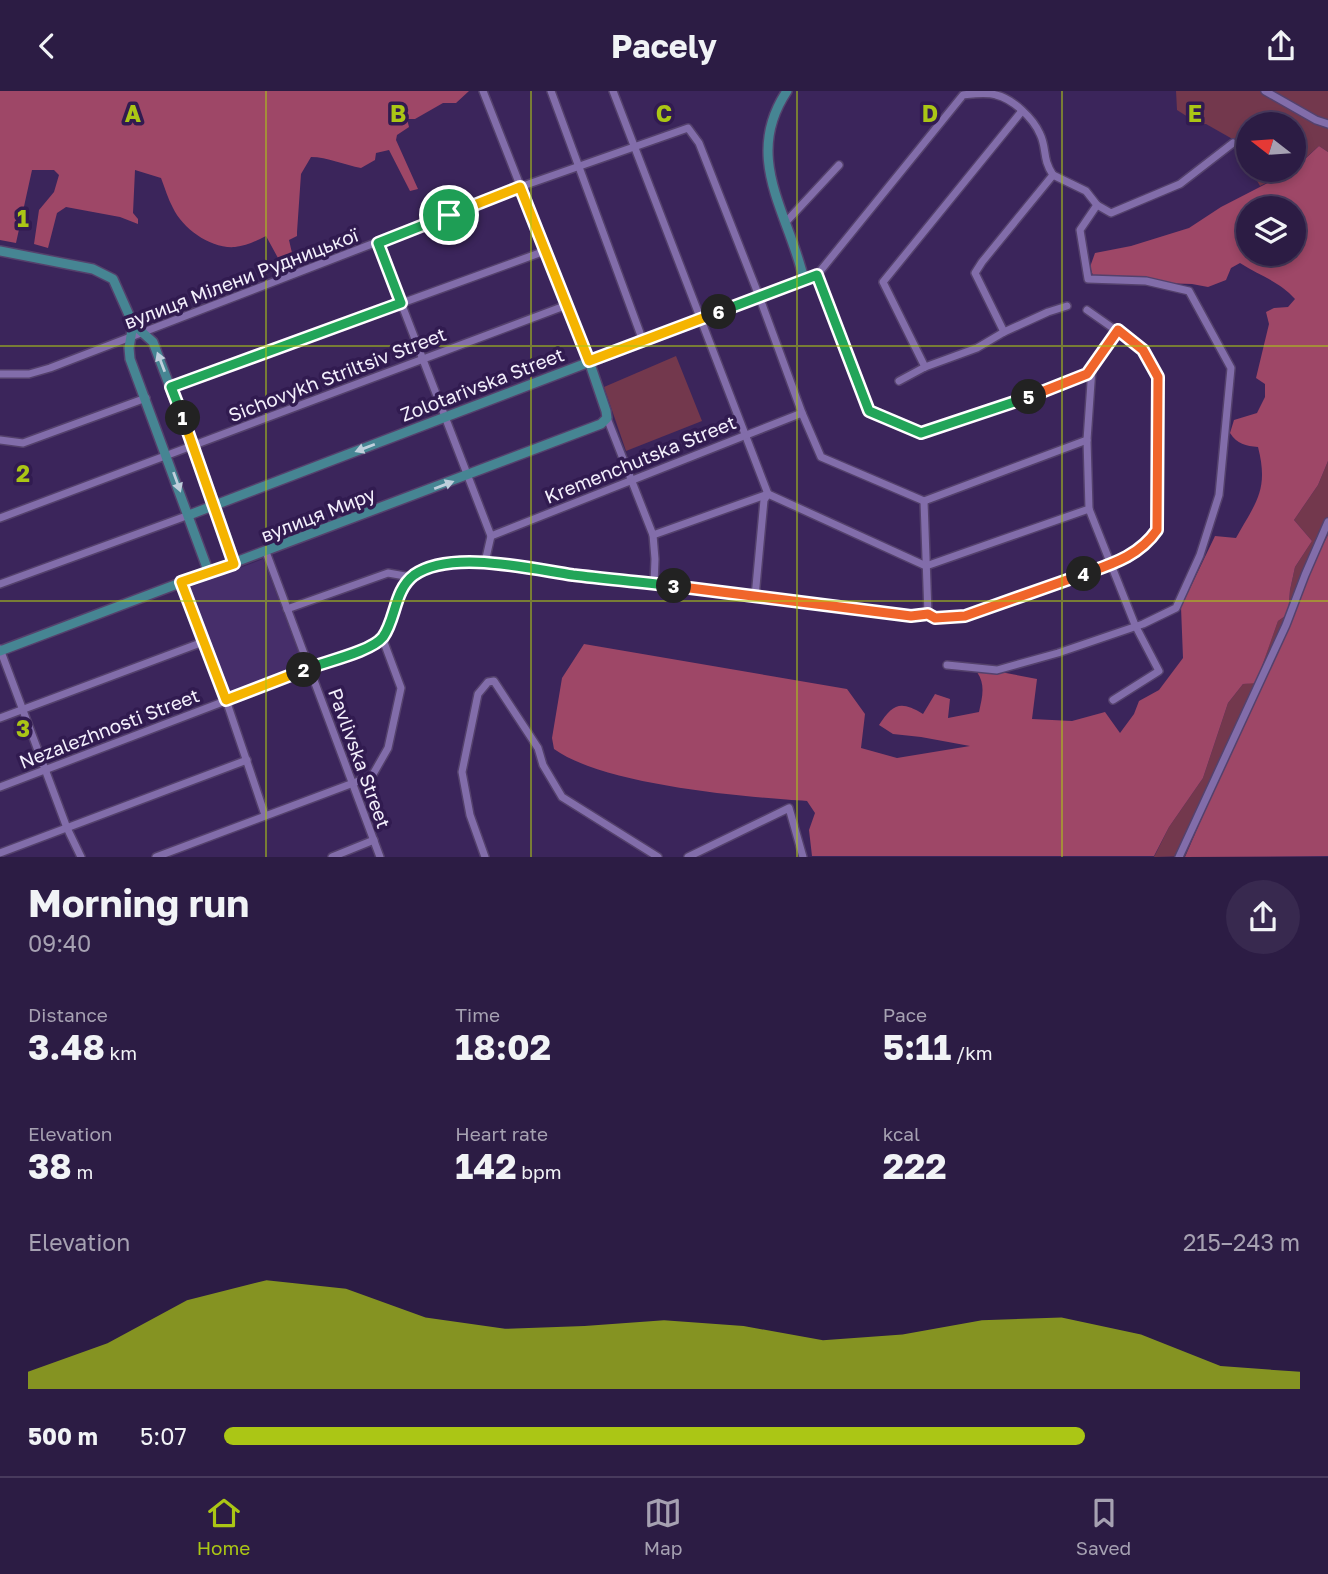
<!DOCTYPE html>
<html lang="en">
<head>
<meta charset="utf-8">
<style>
	body { margin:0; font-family:"Golos Text",sans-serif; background:#38294f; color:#f1f3f6; height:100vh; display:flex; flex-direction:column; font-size:26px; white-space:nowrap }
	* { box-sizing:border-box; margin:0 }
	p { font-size:23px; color:#a6a1b2 }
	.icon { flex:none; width:38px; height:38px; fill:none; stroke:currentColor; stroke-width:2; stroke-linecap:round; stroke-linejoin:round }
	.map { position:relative; height:766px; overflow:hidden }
	.side { display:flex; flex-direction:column; background:#2c1c44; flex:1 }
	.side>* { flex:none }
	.needle { width:46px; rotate:287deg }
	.fabs { position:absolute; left:1236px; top:21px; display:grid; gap:14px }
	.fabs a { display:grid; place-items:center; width:70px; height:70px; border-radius:50%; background:#2c1c44; box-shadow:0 4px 10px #0003,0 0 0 2px #483a5d; font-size:35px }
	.pin { position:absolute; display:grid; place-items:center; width:60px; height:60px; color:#fff; margin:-30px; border:4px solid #fff; border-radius:50%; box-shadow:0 2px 7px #0007 }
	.km { position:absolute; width:35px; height:35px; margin:-18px; border-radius:50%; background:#222; color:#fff; font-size:19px; line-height:35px; text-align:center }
	.round { display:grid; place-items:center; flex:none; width:74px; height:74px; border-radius:37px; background:#38294f }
	.headline { display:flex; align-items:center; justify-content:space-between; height:119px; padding:0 28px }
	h1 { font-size:38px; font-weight:700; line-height:52px }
	.figures { display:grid; grid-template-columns:repeat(3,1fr); gap:10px; height:119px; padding:7px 28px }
	.figures div { display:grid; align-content:center }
	.figures b { font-size:35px; font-weight:700 }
	.figures small { font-size:19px; font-weight:400 }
	.figures p { font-size:19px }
	.chart { height:196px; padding:14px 28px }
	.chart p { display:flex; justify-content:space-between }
	.chart svg { width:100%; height:126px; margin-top:7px; fill:#abc615; opacity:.7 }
	ul { padding:0 28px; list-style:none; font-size:23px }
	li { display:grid; grid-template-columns:112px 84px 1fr; align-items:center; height:52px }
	li i { height:18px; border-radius:9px; background:#abc615 }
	header { display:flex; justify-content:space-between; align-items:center; height:91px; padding:0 28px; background:#2c1c44; font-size:32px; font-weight:700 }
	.tab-bar { display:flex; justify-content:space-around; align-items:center; height:98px; border-top:2px solid #483a5d; background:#2c1c44; font-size:19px; color:#a6a1b2 }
	.tab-bar a { display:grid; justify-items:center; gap:4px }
	.tab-bar .selected { color:#abc615 }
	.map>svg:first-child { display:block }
	.built { fill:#462e6a }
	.green { fill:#73384d }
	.forest { fill:#9e4767; fill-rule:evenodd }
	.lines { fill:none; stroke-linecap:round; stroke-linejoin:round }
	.minor-casing { stroke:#54416c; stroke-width:10 }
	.major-casing { stroke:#54416c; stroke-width:12 }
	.minor { stroke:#826daa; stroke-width:7 }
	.major { stroke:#468593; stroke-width:9 }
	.oneway { fill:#bfcfdc }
	.split-1-casing { stroke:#fff; stroke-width:14 }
	.split-2-casing { stroke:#fff; stroke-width:14 }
	.split-3-casing { stroke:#fff; stroke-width:14 }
	.split-4-casing { stroke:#fff; stroke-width:14 }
	.split-5-casing { stroke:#fff; stroke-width:14 }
	.split-6-casing { stroke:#fff; stroke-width:14 }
	.split-7-casing { stroke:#fff; stroke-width:14 }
	.split-1 { stroke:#22a559; stroke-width:9 }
	.split-2 { stroke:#f5b400; stroke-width:9 }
	.split-3 { stroke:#22a559; stroke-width:9 }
	.split-4 { stroke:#f0652b; stroke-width:9 }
	.split-5 { stroke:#f0652b; stroke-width:9 }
	.split-6 { stroke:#22a559; stroke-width:9 }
	.split-7 { stroke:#f5b400; stroke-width:9 }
	.grid { fill:none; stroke:#abc615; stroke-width:2; stroke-opacity:0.55 }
	.labels { text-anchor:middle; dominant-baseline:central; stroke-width:7; stroke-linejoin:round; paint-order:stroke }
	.street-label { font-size:19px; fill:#f3effc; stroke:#311b50 }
	.grid-label { font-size:23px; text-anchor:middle; font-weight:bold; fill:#abc615; stroke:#311b50; stroke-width:7; stroke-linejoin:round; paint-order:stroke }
</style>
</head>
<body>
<header><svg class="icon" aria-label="back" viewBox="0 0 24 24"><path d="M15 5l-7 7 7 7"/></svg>Pacely<svg class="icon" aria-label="share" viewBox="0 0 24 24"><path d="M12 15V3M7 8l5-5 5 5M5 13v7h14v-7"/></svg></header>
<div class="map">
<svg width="1328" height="766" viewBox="0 0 1328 766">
	<rect width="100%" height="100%" fill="#3b255b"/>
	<polygon class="built" points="263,468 303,573 227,601 187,497"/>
	<g class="green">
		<polygon points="1176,0 1328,0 1328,61 1319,55 1293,78 1293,33 1248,33 1248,72 1236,50 1206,33 1199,33 1177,19"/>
		<polygon points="1251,79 1292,79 1260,95"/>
		<polygon points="676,265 702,330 626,360 604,296"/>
		<polygon points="1328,370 1328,444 1306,485 1185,765 1154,766 1169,736 1203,687 1228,612 1243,593 1256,591 1278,530 1288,523 1290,499 1295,476 1312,450 1294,429 1318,394"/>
	</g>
	<g class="forest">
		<path d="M0,0H469L456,12H443L415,28H407L409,36L397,44L396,49L418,98L410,100L389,59L376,62L375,69L361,77C345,74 327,66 311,66L301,83L297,141V145L289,149L292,162L278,167L266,145C256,150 246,155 235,156C211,158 183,138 173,117C168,108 165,97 161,87L135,79L133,122L138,128V133L120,126L66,116L57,122L48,157L34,153L39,119L54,101L59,84L54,79H32L16,152L0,149Z"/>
		<path d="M1319,55L1328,61V370L1318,394L1294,429L1312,450L1295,476L1290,499L1288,523L1278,530L1256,592L1243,593L1228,612L1203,687L1169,736L1154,765H812L809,739L815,722L807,710C743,706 604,694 554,658L552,647L562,587L584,553L847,598L865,623L861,657L897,667L970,655L921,646L893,643L879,634C893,613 900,609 923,623L935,603L950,608L948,627L979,621C982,607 986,594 977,581L1006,582L1037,588L1032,628L1072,630L1105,621L1120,642L1134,623L1139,610L1159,599L1183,567L1181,516L1215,445L1236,447C1256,411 1269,399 1258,356C1246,355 1237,353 1230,342L1234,329L1257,322L1265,306V293L1256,287L1269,233L1266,221L1274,217L1288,216L1295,208C1279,190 1260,185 1240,172L1231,177L1226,189L1208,196L1192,193L1095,190L1090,176L1095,162L1131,155L1189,137L1221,116L1293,79ZM1248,117H1293V163H1248Z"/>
		<polygon points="1328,444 1328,765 1185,766 1306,485"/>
	</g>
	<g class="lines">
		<g class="minor-casing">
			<g id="minor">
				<polyline points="483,0 589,270"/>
				<polyline points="551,0 643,250"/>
				<polyline points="613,0 768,403 764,409 755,506"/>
				<polyline points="1265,0 1316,29 1328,33"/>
				<polyline points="1053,84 1086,100 1097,114 1111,122 1180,93 1233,52"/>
				<polyline points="785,132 839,74"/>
				<polyline points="378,152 491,445 485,471"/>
				<polyline points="817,184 869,320 921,342 1018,311 1087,283 1118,239"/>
				<path d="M804,189L817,184L963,4C973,3 986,1 996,4C1013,8 1033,27 1040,43C1047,57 1042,68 1053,84L982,171L975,182L1004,241"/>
				<polyline points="925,276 883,191 1022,20"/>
				<polyline points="0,283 29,283 50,277 520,96 688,37 699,52 759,205 802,322 821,366 924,410"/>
				<polyline points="899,290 925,276 977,257 1004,241 1048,221 1067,215"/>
				<polyline points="171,296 545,160"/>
				<polyline points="607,327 653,444 655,468 654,493"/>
				<polyline points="0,349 23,352 146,307"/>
				<polyline points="924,410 1087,349"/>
				<polyline points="924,410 928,523"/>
				<polyline points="1089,418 1135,534 1159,580 1113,609"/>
				<polyline points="0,427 567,214"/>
				<polyline points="653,444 768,403 926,475 1089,418 1087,349 1092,277"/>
				<polyline points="491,445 802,322"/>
				<polyline points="266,461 380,766"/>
				<polyline points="181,491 226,609 265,724"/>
				<polyline points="0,493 189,424"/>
				<polyline points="287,518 388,482 411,486"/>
				<polyline points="0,558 67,737 81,766"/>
				<polyline points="947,574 997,579 1058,562 1143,533 1176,517 1200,464 1219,404 1231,277 1189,200 1146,190 1088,188 1080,139 1097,114"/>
				<polyline points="0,627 203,551"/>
				<path d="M0,696L367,556C384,545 385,540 392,522C413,469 435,475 485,471L911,525L928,523L935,527L965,525L1128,467L1143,456L1157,439L1158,286L1144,259L1087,219"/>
				<polyline points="0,762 247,669"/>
				<polyline points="156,766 372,685 388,657 401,597 382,546"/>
				<polyline points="332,766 374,749"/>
				<polyline points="485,766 470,724 462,681 478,603 488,591 494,590 538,657 543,674 562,706 658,766"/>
				<polyline points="688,766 789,717 803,766"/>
				<polyline points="1179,766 1286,534 1305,484 1328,431"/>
			</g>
		</g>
		<g class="major-casing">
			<g id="major">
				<polyline points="0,160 93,178 113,188 133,233 153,251 215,415 235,473"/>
				<polyline points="133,233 129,257 130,268 209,482"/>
				<path d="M189,424L804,189C789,122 742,67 787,0"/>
				<polyline points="0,560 601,333 607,327 606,320 589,270"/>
			</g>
		</g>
		<use href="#minor" class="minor"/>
		<use href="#major" class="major"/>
	</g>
	<defs><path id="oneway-solid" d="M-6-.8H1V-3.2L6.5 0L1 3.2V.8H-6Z" transform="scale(1.75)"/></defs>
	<g class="oneway">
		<use href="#oneway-solid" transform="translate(161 271) rotate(-111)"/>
		<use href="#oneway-solid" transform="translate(365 357) rotate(159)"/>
		<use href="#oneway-solid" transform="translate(177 391) rotate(70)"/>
		<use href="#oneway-solid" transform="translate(444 394) rotate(-21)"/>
	</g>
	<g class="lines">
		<g class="split-1-casing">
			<polyline id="split-1" points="183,327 171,296 401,212 378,152 449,124"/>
		</g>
		<g class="split-2-casing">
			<polyline id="split-2" points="183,327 234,473 181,491 226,609 304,579"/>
		</g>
		<g class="split-3-casing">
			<path id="split-3" d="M304,579C323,571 371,561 383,546C396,528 394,499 414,484C451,458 531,478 573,484C607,488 641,491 674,495"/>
		</g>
		<g class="split-4-casing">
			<polyline id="split-4" points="674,495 911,525 928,523 935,527 965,525 1084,483"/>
		</g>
		<g class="split-5-casing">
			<path id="split-5" d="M1029,306L1087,283L1118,239L1143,259L1158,286L1157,439C1139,465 1112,473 1084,483"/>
		</g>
		<g class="split-6-casing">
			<polyline id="split-6" points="719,221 817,184 869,320 921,342 1029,306"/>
		</g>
		<g class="split-7-casing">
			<polyline id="split-7" points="449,124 520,96 589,270 719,221"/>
		</g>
		<use href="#split-1" class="split-1"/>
		<use href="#split-2" class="split-2"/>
		<use href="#split-3" class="split-3"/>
		<use href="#split-4" class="split-4"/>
		<use href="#split-5" class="split-5"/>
		<use href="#split-6" class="split-6"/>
		<use href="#split-7" class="split-7"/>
	</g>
	<path class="grid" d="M266,0V766M531,0V766M797,0V766M1062,0V766M0,255H1328M0,510H1328"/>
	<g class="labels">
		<g class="street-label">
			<text transform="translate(241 187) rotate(-21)">вулиця Мілени Рудницької</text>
			<text transform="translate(337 283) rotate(-21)">Sichovykh Striltsiv Street</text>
			<text transform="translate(482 293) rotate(-21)">Zolotarivska Street</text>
			<text transform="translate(640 368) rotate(-22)">Kremenchutska Street</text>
			<text transform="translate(318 423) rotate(-21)">вулиця Миру</text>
			<text transform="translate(109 637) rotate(-21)">Nezalezhnosti Street</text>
			<text transform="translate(360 667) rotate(70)">Pavlivska Street</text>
		</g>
	</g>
	<g class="grid-label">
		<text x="133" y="31">A</text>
		<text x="398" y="31">B</text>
		<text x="664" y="31">C</text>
		<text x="930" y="31">D</text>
		<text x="1195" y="31">E</text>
		<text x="23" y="136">1</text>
		<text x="23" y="391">2</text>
		<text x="23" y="646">3</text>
	</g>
</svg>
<div class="fabs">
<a><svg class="needle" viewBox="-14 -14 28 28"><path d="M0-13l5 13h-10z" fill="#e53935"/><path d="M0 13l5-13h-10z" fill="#a6a1b2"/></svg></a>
<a><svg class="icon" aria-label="layers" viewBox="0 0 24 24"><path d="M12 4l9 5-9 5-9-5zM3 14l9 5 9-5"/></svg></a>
</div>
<div class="pin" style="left:449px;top:124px;background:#1e9e55"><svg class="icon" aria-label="arrive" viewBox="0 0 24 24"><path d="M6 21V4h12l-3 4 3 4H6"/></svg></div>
<b class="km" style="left:183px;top:327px">1</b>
<b class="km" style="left:304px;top:579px">2</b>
<b class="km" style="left:674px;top:495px">3</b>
<b class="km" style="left:1084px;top:483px">4</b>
<b class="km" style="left:1029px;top:306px">5</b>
<b class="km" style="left:719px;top:221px">6</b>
</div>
<section class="side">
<div class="headline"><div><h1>Morning run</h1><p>09:40</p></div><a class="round"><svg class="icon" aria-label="share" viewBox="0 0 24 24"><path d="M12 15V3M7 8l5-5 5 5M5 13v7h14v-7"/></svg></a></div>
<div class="figures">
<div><p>Distance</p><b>3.48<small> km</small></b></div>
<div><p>Time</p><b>18:02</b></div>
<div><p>Pace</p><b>5:11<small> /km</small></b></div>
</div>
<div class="figures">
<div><p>Elevation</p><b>38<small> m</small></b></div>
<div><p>Heart rate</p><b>142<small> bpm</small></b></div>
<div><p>kcal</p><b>222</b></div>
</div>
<div class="chart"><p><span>Elevation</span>215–243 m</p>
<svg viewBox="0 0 160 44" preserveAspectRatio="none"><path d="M0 44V38L10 28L20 13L30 6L40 9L50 19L60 23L70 22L80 20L90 22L100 27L110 25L120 20L130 19L140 25L150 36L160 38V44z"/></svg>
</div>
<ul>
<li><b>500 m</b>5:07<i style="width:80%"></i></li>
</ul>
</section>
<nav class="tab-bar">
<a class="selected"><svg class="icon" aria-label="home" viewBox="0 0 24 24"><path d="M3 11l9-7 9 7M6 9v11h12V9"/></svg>Home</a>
<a><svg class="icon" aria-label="map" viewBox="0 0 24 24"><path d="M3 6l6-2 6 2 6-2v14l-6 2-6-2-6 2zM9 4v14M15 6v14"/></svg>Map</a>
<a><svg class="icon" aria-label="saved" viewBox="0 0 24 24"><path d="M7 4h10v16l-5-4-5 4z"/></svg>Saved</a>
</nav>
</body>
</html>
